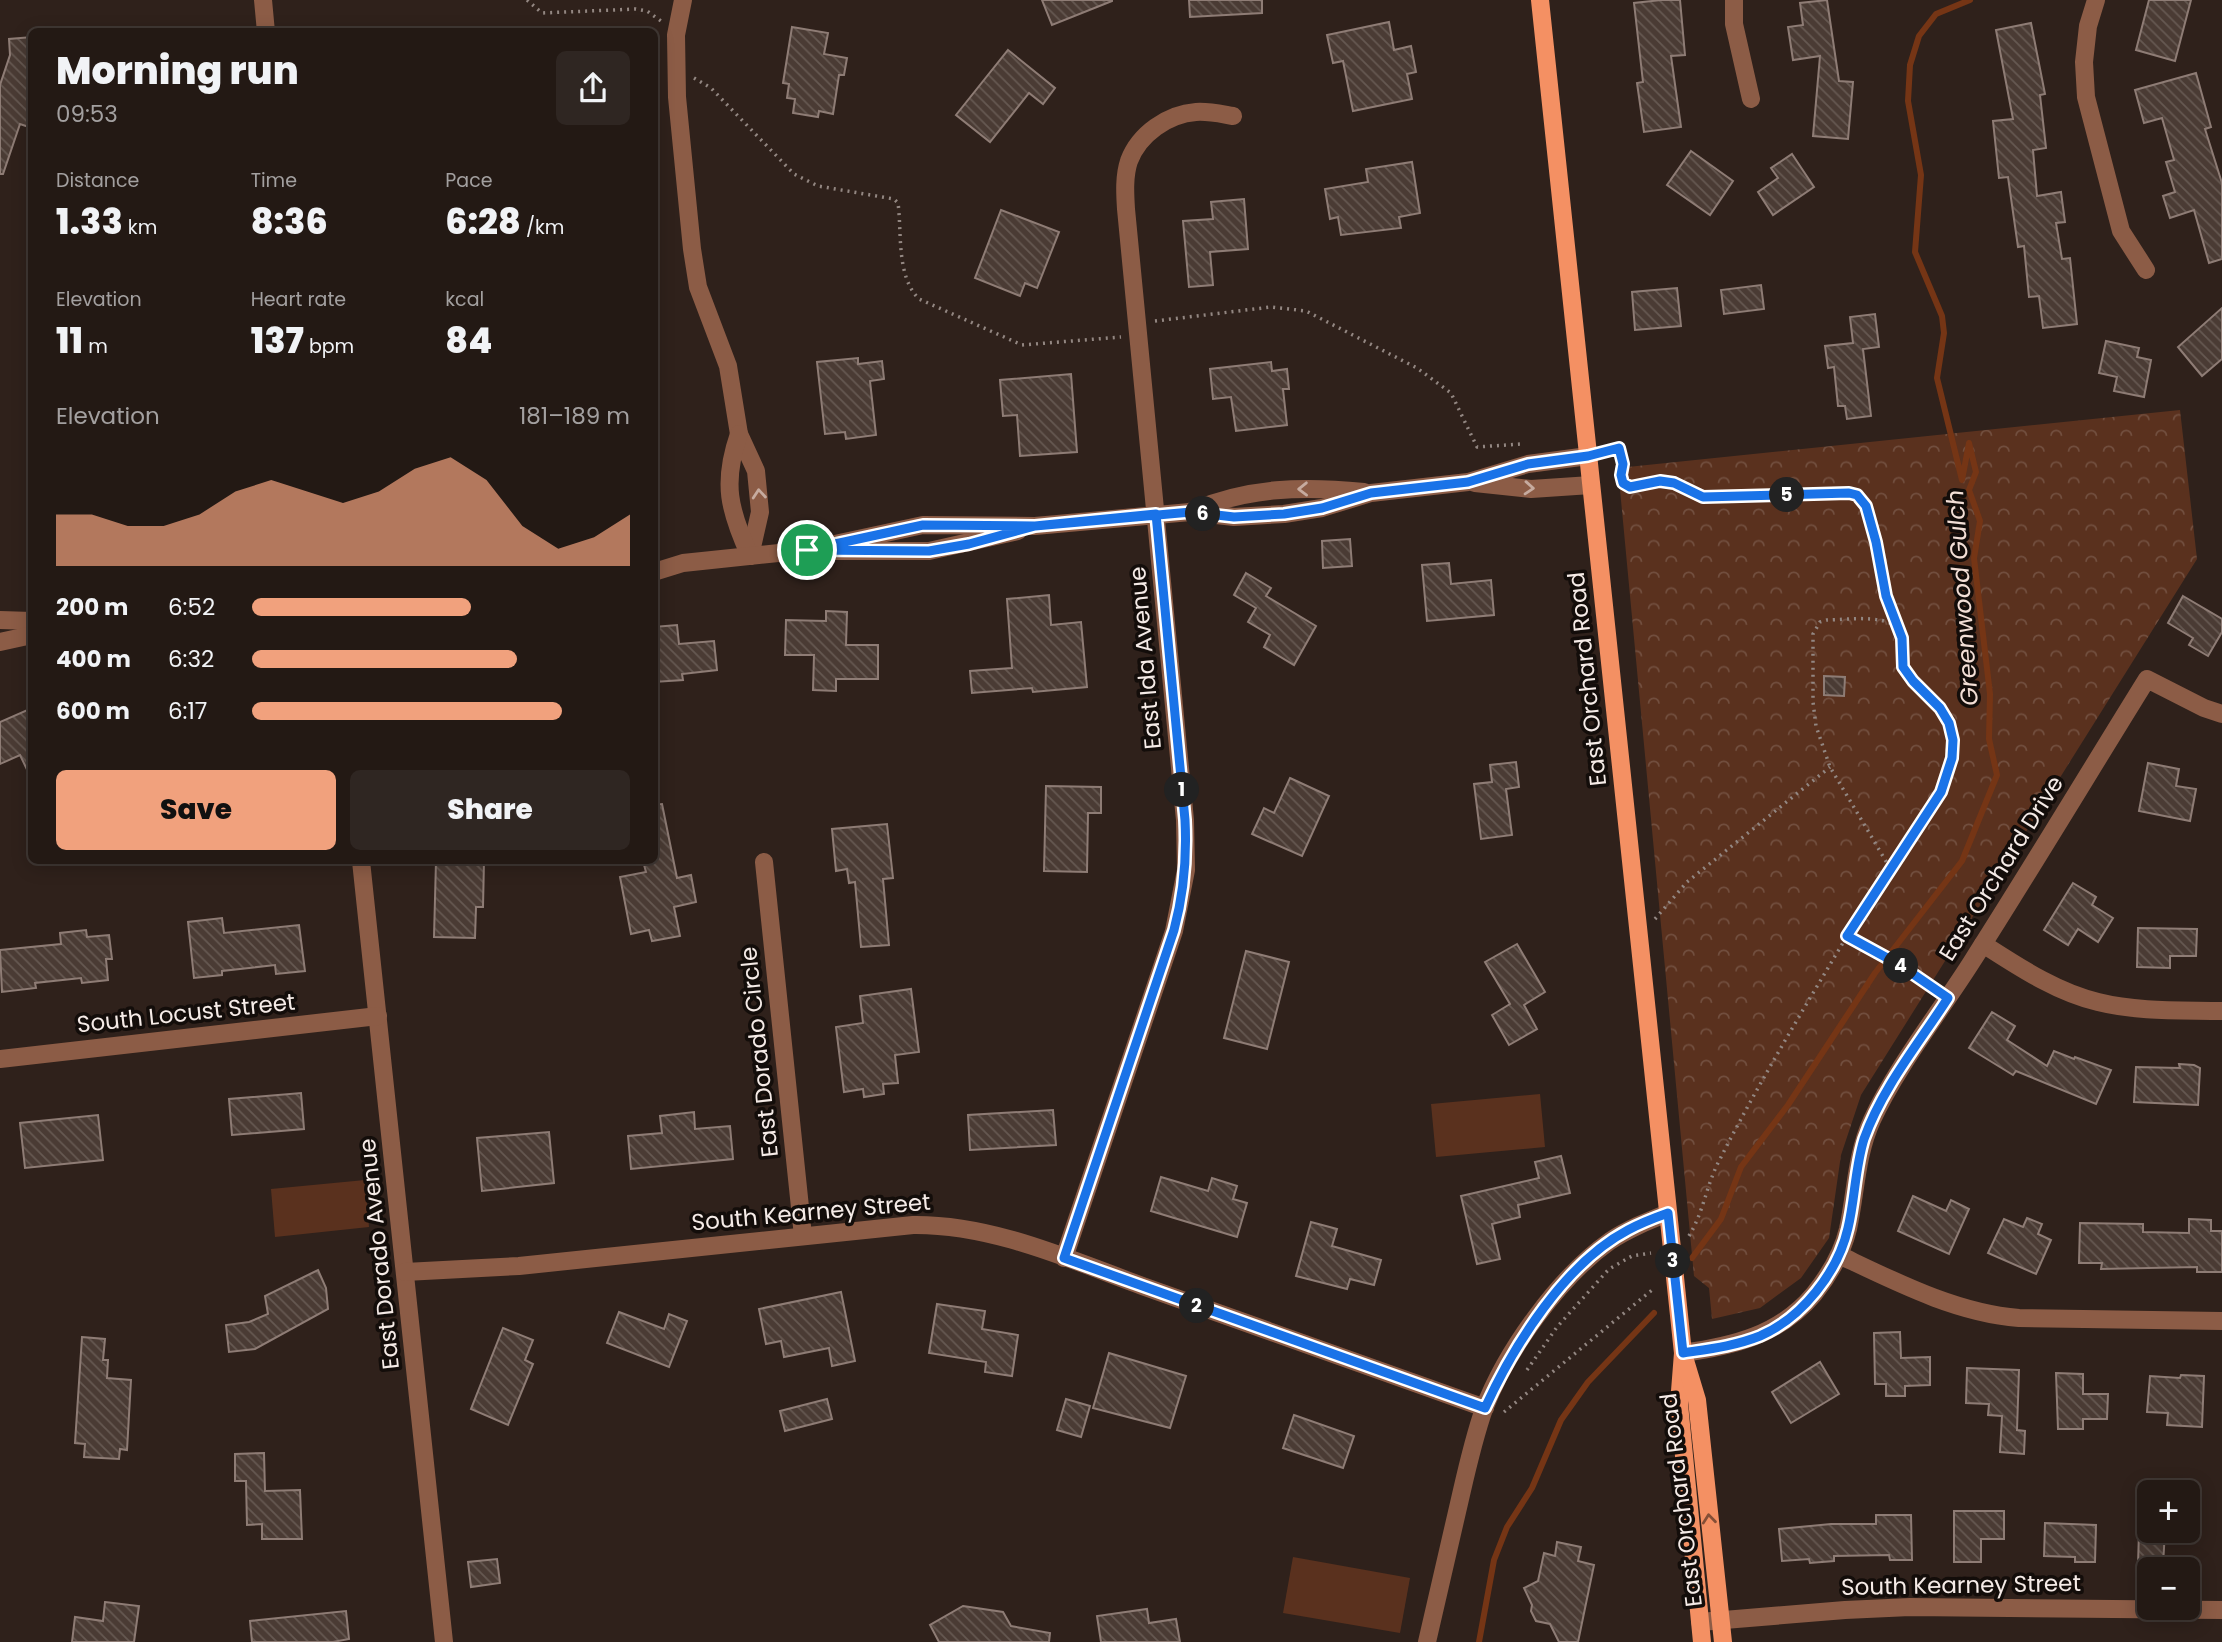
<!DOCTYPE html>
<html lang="en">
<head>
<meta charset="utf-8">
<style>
	body { margin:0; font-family:Poppins,sans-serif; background:#2f2622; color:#f1f3f6; height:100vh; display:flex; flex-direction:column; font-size:26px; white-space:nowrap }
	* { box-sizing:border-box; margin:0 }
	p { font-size:23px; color:#a3a0a0 }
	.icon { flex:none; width:38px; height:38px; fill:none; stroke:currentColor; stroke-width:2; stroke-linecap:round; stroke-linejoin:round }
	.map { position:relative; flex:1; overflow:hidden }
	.drawer { position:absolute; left:28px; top:28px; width:630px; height:836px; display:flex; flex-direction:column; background:#231914; border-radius:10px; box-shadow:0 4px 18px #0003,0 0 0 2px #403834 }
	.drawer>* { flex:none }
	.controls { position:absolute; left:2137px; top:1480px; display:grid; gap:14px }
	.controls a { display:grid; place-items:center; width:63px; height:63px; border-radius:10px; background:#231914; box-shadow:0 4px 18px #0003,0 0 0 2px #403834; font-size:35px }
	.pin { position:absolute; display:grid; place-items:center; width:60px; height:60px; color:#fff; margin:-30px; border:4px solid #fff; border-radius:50%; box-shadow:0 2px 7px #0007 }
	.km { position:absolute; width:35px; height:35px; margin:-18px; border-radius:50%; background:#222; color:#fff; font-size:19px; line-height:35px; text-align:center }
	.round { display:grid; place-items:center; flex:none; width:74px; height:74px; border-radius:10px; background:#2f2622 }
	.headline { display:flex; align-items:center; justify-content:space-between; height:119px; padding:0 28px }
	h1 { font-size:38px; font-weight:800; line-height:52px }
	.stats { display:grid; grid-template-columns:repeat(3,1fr); gap:10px; height:119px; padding:7px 28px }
	.stats div { display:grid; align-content:center }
	.stats b { font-size:35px; font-weight:800 }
	.stats small { font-size:19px; font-weight:400 }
	.stats p { font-size:19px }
	.chart { height:196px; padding:14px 28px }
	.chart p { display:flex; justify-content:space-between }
	.chart svg { width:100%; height:126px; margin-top:7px; fill:#f1a17d; opacity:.7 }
	.action { display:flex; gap:14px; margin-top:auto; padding:14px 28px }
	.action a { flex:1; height:80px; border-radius:10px; background:#f1a17d; color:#111; font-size:28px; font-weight:800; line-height:80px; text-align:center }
	.action a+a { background:#2f2622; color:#f1f3f6 }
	ul { padding:0 28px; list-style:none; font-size:23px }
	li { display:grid; grid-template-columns:112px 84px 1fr; align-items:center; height:52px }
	li i { height:18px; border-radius:9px; background:#f1a17d }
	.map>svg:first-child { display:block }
	.grass { fill:#5a311e }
	.park { fill:url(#park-crowns) }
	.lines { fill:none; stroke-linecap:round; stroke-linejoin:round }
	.stream { stroke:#753515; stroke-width:6 }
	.building { fill:url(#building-back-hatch); stroke:#8e7c75; stroke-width:2 }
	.path { stroke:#938782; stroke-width:3.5; stroke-dasharray:2 5; stroke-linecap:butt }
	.minor { stroke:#8c5c46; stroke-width:18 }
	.major { stroke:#f49063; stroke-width:18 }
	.oneway { stroke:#c6ab9f }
	.oneway2 { stroke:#844e36 }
	.route-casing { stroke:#fff; stroke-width:14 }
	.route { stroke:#1a73e8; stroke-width:9 }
	.labels { text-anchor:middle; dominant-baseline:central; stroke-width:7; stroke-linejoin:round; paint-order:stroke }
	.street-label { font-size:23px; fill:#f5ebe7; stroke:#130d0a }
	.water-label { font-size:24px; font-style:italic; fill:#f3dfd6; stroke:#130d0a }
</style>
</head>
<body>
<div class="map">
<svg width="2222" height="1642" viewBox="0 0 2222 1642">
	<defs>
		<pattern id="park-crowns" width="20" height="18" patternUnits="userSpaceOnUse" patternTransform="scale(1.75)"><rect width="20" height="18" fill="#5a311e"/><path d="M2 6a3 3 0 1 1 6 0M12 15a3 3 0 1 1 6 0" fill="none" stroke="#724f3f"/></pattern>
		<pattern id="building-back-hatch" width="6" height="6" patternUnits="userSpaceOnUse" patternTransform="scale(1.75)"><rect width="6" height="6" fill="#4a3b34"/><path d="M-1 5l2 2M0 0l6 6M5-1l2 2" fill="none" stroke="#655851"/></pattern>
	</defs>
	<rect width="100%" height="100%" fill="#2f211b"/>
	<g class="grass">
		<polygon points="1540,1094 1545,1147 1436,1157 1431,1104"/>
		<polygon points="365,1180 369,1227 275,1237 271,1189"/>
		<polygon points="1293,1557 1410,1578 1400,1633 1283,1613"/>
	</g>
	<polygon class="park" points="2180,410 2197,559 1861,1095 1841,1155 1829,1238 1801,1278 1760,1308 1712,1319 1709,1288 1694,1276 1618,468"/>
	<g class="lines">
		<g class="stream">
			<polyline points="1692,1258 1721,1219 1741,1167 1788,1105 1875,973 1962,861 1997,775 1989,739 1990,694 1974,558 1980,521 1969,490 1976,472 1969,443 1962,480 1937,378 1944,333 1942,316 1915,252 1921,175 1908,101 1910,65 1919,36 1936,14 1970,0"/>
			<polyline points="1479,1642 1494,1560 1507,1527 1532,1488 1561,1420 1588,1382 1654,1313"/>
		</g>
	</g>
	<g class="building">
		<polygon points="1042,0 1112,0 1112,1 1052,25"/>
		<polygon points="1189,0 1262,0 1262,13 1190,17"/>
		<polygon points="1661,0 1680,0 1685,55 1671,56 1681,127 1644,132 1637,83 1643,82 1634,3"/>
		<polygon points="1827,0 1839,81 1853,82 1848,139 1813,136 1820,56 1793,60 1788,27 1803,25 1800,3"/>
		<polygon points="2149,0 2191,0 2175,61 2136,50"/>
		<polygon points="1389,22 1394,50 1411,46 1416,72 1407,74 1412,99 1353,111 1343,61 1333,63 1327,35"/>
		<polygon points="2031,23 2045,94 2040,95 2046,148 2033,150 2037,196 2061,192 2065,222 2056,223 2062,259 2070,258 2077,324 2043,328 2039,296 2029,297 2024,246 2018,247 2008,177 1999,178 1993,121 2013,119 1996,30"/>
		<polygon points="792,27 828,33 824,54 847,58 844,75 839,75 833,114 819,111 818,117 793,113 795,99 787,98 789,84 783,83"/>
		<polygon points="32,37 32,128 20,124 3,174 0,174 0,85 10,55 9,39"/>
		<polygon points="1008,50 1055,88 1043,104 1029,93 990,142 956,115"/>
		<polygon points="2196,73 2211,127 2205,129 2222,183 2222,259 2209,263 2194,210 2170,218 2163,196 2175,192 2166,162 2174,160 2162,118 2144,123 2135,90"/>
		<polygon points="1691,151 1733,181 1710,215 1667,185"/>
		<polygon points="1792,154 1814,187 1773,215 1758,192 1778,178 1771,168"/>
		<polygon points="1412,162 1420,213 1399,217 1401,228 1341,235 1338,217 1330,219 1325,189 1368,182 1366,169"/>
		<polygon points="1244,199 1248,249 1210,252 1213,285 1189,287 1183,221 1213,219 1211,202"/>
		<polygon points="1001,210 1059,232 1037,288 1025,283 1020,296 975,278"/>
		<polygon points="1761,285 1764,309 1724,314 1721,290"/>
		<polygon points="1677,288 1681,326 1635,330 1632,292"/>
		<polygon points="2222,308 2222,359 2202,376 2178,347"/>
		<polygon points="1875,314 1879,347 1863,349 1871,416 1847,419 1845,406 1838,406 1834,367 1828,368 1825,346 1853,343 1850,317"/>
		<polygon points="2106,341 2139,348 2137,357 2151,360 2144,397 2114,391 2117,377 2099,373"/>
		<polygon points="858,358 858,364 882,361 884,379 870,381 876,435 846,439 845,432 825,434 817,362"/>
		<polygon points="1271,362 1272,371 1287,369 1289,389 1283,389 1287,425 1236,431 1231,397 1213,399 1210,369"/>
		<polygon points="1071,374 1077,452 1020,456 1017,415 1003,416 1000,380"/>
		<polygon points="1350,539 1352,566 1323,568 1322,541"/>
		<polygon points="1449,563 1451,584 1491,580 1494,615 1427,621 1422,565"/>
		<polygon points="1246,573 1271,588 1266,596 1316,626 1294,665 1264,647 1270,635 1248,622 1256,608 1234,595"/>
		<polygon points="1049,595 1051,625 1081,622 1087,687 1033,692 1032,688 972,693 970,671 1012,668 1007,599"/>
		<polygon points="2183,596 2222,619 2222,632 2208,656 2189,645 2193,638 2168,623"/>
		<polygon points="826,611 847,612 846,645 878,645 878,679 836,679 836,691 813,690 814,655 785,655 786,620 826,621"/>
		<polygon points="677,625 679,644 714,641 717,670 682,674 683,680 654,682 654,627"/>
		<polygon points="1824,676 1845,677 1844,696 1824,695"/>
		<polygon points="32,708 32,780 20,755 0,764 0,722"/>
		<polygon points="1516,762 1519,787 1506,789 1512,835 1481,839 1474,784 1492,782 1490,765"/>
		<polygon points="2148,763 2179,769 2176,786 2196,789 2190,821 2139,811"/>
		<polygon points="1290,778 1329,796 1302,856 1252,834 1264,808 1274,813"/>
		<polygon points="1046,786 1101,787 1101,813 1088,813 1087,872 1044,871"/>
		<polygon points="662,804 677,878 691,875 696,902 674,907 680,936 652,941 649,930 631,934 620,877 646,872 643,861 654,861 654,805"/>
		<polygon points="887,824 893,878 883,879 889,945 861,947 855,882 849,883 847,869 836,871 832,829"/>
		<polygon points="436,861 484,861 483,907 476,907 475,938 434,937"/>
		<polygon points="2073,883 2096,897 2092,905 2113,918 2098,942 2078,929 2068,945 2044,930"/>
		<polygon points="222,918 224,933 299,925 305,971 276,974 275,965 222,971 222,975 194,978 188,922"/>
		<polygon points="2138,928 2197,929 2196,956 2170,956 2170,968 2137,967"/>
		<polygon points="86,930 87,937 109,935 112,959 106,959 108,980 82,983 81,978 35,983 36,988 2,992 0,950 61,944 60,933"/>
		<polygon points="1517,944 1545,992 1524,1005 1537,1029 1509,1045 1492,1015 1510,1004 1485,962"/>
		<polygon points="1246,951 1289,962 1267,1049 1224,1038"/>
		<polygon points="911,989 919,1052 895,1055 898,1083 883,1084 884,1094 864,1097 863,1089 844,1092 836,1027 863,1023 860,996"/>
		<polygon points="1992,1012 2015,1026 2007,1040 2047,1066 2054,1051 2074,1059 2075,1057 2111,1070 2096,1104 2016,1071 2013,1075 1969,1048"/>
		<polygon points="2179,1064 2194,1065 2200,1068 2198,1105 2134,1102 2136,1067 2180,1068"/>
		<polygon points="301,1093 304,1129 232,1135 229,1099"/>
		<polygon points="1053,1110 1056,1145 970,1150 968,1115"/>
		<polygon points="694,1112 695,1129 730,1126 733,1159 631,1169 628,1136 662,1133 660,1116"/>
		<polygon points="98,1115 103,1160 25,1168 20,1123"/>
		<polygon points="549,1132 554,1183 482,1191 477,1138"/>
		<polygon points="1561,1156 1570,1193 1518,1205 1520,1217 1492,1224 1500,1259 1477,1264 1461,1196 1539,1178 1535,1162"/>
		<polygon points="1161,1177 1208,1191 1212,1178 1237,1186 1233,1199 1247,1203 1237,1237 1151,1211"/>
		<polygon points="1913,1196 1946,1211 1951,1200 1969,1209 1949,1254 1898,1231"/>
		<polygon points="2027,1218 2042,1224 2038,1234 2051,1240 2036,1274 1988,1253 2004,1219 2023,1227"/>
		<polygon points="2189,1219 2211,1220 2211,1231 2222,1231 2222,1272 2197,1272 2197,1267 2101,1269 2102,1263 2079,1263 2080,1223 2143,1224 2143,1232 2189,1233"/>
		<polygon points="1311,1222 1337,1229 1332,1246 1381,1260 1374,1285 1350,1279 1347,1289 1296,1276"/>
		<polygon points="318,1270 326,1288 328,1309 255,1349 229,1352 226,1325 249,1322 268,1314 265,1296"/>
		<polygon points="841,1292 855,1361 832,1366 829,1348 784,1357 781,1341 766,1344 759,1309"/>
		<polygon points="937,1304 985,1311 982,1329 1018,1335 1012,1376 985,1372 986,1362 929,1353"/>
		<polygon points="619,1312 664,1329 669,1314 687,1321 669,1367 607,1343"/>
		<polygon points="503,1328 533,1340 525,1360 533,1364 508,1425 471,1409"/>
		<polygon points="1900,1332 1901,1358 1930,1357 1930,1385 1905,1386 1905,1396 1886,1396 1886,1384 1875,1384 1874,1333"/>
		<polygon points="82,1337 105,1339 103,1360 108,1360 107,1378 131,1380 127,1450 120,1449 119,1459 84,1457 85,1444 75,1443"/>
		<polygon points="1109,1353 1186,1376 1170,1428 1093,1408"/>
		<polygon points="1820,1362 1839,1394 1791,1423 1772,1392"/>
		<polygon points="1967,1368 2019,1370 2017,1430 2025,1431 2024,1454 2000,1452 2002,1416 1988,1415 1989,1404 1966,1403"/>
		<polygon points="2056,1373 2083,1374 2083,1394 2108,1394 2107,1419 2083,1419 2083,1429 2058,1429"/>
		<polygon points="2181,1375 2204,1376 2202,1427 2167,1425 2168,1413 2147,1412 2150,1376 2180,1378"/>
		<polygon points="827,1399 832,1419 785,1431 780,1411"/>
		<polygon points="1066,1399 1090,1406 1081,1437 1057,1430"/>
		<polygon points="1294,1415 1354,1436 1343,1468 1283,1448"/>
		<polygon points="264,1453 265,1491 300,1490 302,1539 262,1539 262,1524 247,1525 246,1481 235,1481 235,1454"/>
		<polygon points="1954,1511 2004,1511 2004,1539 1981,1539 1981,1562 1954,1562"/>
		<polygon points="1876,1515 1911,1515 1912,1560 1890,1560 1889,1555 1834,1556 1834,1561 1810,1563 1809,1559 1782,1561 1779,1529 1831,1524 1876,1524"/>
		<polygon points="2045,1523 2096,1525 2095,1562 2075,1562 2075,1557 2044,1556"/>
		<polygon points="2139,1531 2165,1531 2163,1565 2138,1565"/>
		<polygon points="1557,1542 1581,1547 1578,1561 1594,1565 1578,1642 1559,1642 1550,1624 1536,1621 1531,1611 1532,1605 1524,1588 1538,1581 1544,1553 1555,1556"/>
		<polygon points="497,1559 500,1583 471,1587 468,1562"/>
		<polygon points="105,1602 139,1606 134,1642 72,1642 75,1617 103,1621"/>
		<polygon points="963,1606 1003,1612 1011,1626 1050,1633 1049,1642 939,1642 930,1625"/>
		<polygon points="1147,1609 1149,1623 1176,1619 1180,1642 1101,1642 1097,1616"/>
		<polygon points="346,1611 349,1639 333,1642 252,1642 250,1621"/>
	</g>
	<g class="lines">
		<g class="path">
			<polyline points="527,0 542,13 636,9 647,11 661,21"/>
			<path d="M694,78L711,88L794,174L818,186L894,199L898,203C902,233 896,276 919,299L1022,345L1121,337"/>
			<polyline points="1155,321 1271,307 1306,311 1417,368 1451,393 1477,447 1521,444"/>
			<polyline points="1604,452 1619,448 1623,464 1621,475 1623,483 1630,487 1660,481 1674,483 1703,497 1849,493 1857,495 1865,506 1876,542 1887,596 1899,626"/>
			<polyline points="1655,919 1687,882 1830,767"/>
			<path d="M1847,936C1861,913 1875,890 1890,868C1916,830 1967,774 1949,724C1940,701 1917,691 1905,670C1900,662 1904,649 1902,639C1899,611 1848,620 1827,620L1820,622L1813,634V702L1816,726L1830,767L1890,868"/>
			<path d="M1689,1236C1704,1211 1706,1186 1719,1161C1758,1084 1803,1010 1847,936L1900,965L1932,987"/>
			<polyline points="1527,1370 1557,1327 1609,1269 1632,1256 1651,1253"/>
			<polyline points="1504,1412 1652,1290"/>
		</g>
		<g class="minor">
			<polyline points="263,0 266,32"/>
			<polyline points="683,0 676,35 677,97 692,249 698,287 728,366 739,434 756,471 760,512 750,556"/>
			<polyline points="1734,0 1734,24 1751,99"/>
			<polyline points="2096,0 2088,26 2084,62 2086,97 2121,231 2146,270"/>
			<path d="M739,434C722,483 729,510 750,556"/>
			<polyline points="1475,483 1531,489 1591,485"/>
			<path d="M1192,511C1249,487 1303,486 1364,492"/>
			<polyline points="831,551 929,551 1018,531"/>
			<polyline points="654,572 683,563 807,550 923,525 1035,526 1190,512 1234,517 1284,514 1322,508 1371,493 1468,482 1528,464 1588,456"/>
			<polyline points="0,620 32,621"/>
			<polyline points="0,642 32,635"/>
			<polyline points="361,861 444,1642"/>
			<polyline points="764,862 803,1236"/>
			<path d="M1983,944C2019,967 2056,992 2098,1002C2138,1012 2181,1010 2222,1011"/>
			<polyline points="0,1059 378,1016"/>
			<path d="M1839,1255C1896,1282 1956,1313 2019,1318L2222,1321"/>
			<path d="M1064,1258L1174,931L1186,870L1185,820L1126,209C1125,193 1124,176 1129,161C1139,134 1168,114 1196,112C1208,111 1221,114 1233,116"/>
			<path d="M405,1272L519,1266L913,1225C994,1224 1073,1261 1148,1288C1260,1328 1372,1368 1485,1408"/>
			<path d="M1683,1353C1733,1346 1780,1335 1814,1294C1830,1274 1842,1254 1848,1229C1856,1192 1856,1155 1872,1120C1896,1068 1939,1013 1971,963C2031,869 2088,774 2147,679L2204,708L2222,714"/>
			<polyline points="1700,1622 1845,1610 1910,1607 2222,1610"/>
			<path d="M1427,1642C1437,1599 1447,1556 1457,1512C1465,1478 1472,1443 1484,1409C1506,1351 1559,1277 1610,1241C1628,1229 1648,1221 1668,1213"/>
		</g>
		<g class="major">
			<polyline points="1540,0 1683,1353 1679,1404 1702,1642"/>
			<polyline points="1684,1357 1697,1400 1723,1642"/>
		</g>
	</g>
	<defs><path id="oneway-chevron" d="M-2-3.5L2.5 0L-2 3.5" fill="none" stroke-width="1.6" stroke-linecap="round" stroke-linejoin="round" transform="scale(1.75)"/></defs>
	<g class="oneway">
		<use href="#oneway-chevron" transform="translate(1529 488) rotate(4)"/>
		<use href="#oneway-chevron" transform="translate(1303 489) rotate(179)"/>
		<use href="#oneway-chevron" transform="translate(759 494) rotate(-95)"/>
	</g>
	<use class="oneway2" href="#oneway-chevron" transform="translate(1709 1519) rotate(-96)"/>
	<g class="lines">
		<g class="route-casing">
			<path id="route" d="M807,550L923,525L1035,526L1156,514L1185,820C1187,859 1184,893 1174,930L1064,1258L1485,1408C1514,1345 1565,1263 1628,1230C1641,1223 1654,1218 1668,1213L1683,1353C1709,1349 1735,1346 1760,1336C1802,1318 1838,1272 1848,1228C1855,1199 1855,1168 1864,1139C1882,1088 1919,1043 1948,998L1900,965L1847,936L1941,792L1952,758L1953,740L1949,723L1940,708L1913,681L1903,667L1902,638L1886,596L1876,542L1866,506L1857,495L1849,493L1703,497L1674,483L1660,481L1630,487L1623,483L1621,475L1623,464L1619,448L1588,456L1528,464L1468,482L1371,493L1322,508L1284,514L1234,517L1191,512L1035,526L969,544L929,551L807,550"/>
		</g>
		<use href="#route" class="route"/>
	</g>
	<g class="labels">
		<g class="street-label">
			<text transform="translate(1145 658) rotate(-95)">East Ida Avenue</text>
			<text transform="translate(1587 679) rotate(-96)">East Orchard Road</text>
			<text transform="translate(2001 868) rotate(-58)">East Orchard Drive</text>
			<text transform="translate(186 1013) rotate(-6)">South Locust Street</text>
			<text transform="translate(759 1052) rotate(-96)">East Dorado Circle</text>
			<text transform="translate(811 1212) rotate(-5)">South Kearney Street</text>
			<text transform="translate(379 1254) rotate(-96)">East Dorado Avenue</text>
			<text transform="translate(1681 1500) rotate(-97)">East Orchard Road</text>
			<text transform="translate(1961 1585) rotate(-1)">South Kearney Street</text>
		</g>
		<g class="water-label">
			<text transform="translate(1962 598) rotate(-94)">Greenwood Gulch</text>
		</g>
	</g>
</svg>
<div class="controls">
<a>+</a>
<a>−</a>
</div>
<div class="pin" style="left:807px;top:550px;background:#1e9e55"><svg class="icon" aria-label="arrive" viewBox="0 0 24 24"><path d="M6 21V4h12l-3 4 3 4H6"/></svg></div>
<b class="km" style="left:1182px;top:790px">1</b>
<b class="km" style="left:1197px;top:1306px">2</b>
<b class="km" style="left:1673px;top:1261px">3</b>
<b class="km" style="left:1901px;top:966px">4</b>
<b class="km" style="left:1787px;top:495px">5</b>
<b class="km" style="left:1203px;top:514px">6</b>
<section class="drawer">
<div class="headline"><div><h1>Morning run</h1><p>09:53</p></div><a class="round"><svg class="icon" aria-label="share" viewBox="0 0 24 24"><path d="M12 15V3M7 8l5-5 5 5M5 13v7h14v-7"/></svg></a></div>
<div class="stats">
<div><p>Distance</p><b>1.33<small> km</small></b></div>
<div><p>Time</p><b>8:36</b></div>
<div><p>Pace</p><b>6:28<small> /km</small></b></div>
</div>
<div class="stats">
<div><p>Elevation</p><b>11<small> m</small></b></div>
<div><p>Heart rate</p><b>137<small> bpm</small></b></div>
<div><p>kcal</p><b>84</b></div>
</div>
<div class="chart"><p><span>Elevation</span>181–189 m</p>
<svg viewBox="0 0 160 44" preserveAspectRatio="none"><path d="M0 44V26L10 26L20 30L30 30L40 26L50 18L60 14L70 18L80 22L90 18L100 10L110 6L120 14L130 30L140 38L150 34L160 26V44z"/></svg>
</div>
<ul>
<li><b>200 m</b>6:52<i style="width:58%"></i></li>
<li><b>400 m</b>6:32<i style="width:70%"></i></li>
<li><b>600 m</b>6:17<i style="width:82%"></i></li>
</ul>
<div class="action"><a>Save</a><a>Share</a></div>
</section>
</div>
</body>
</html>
